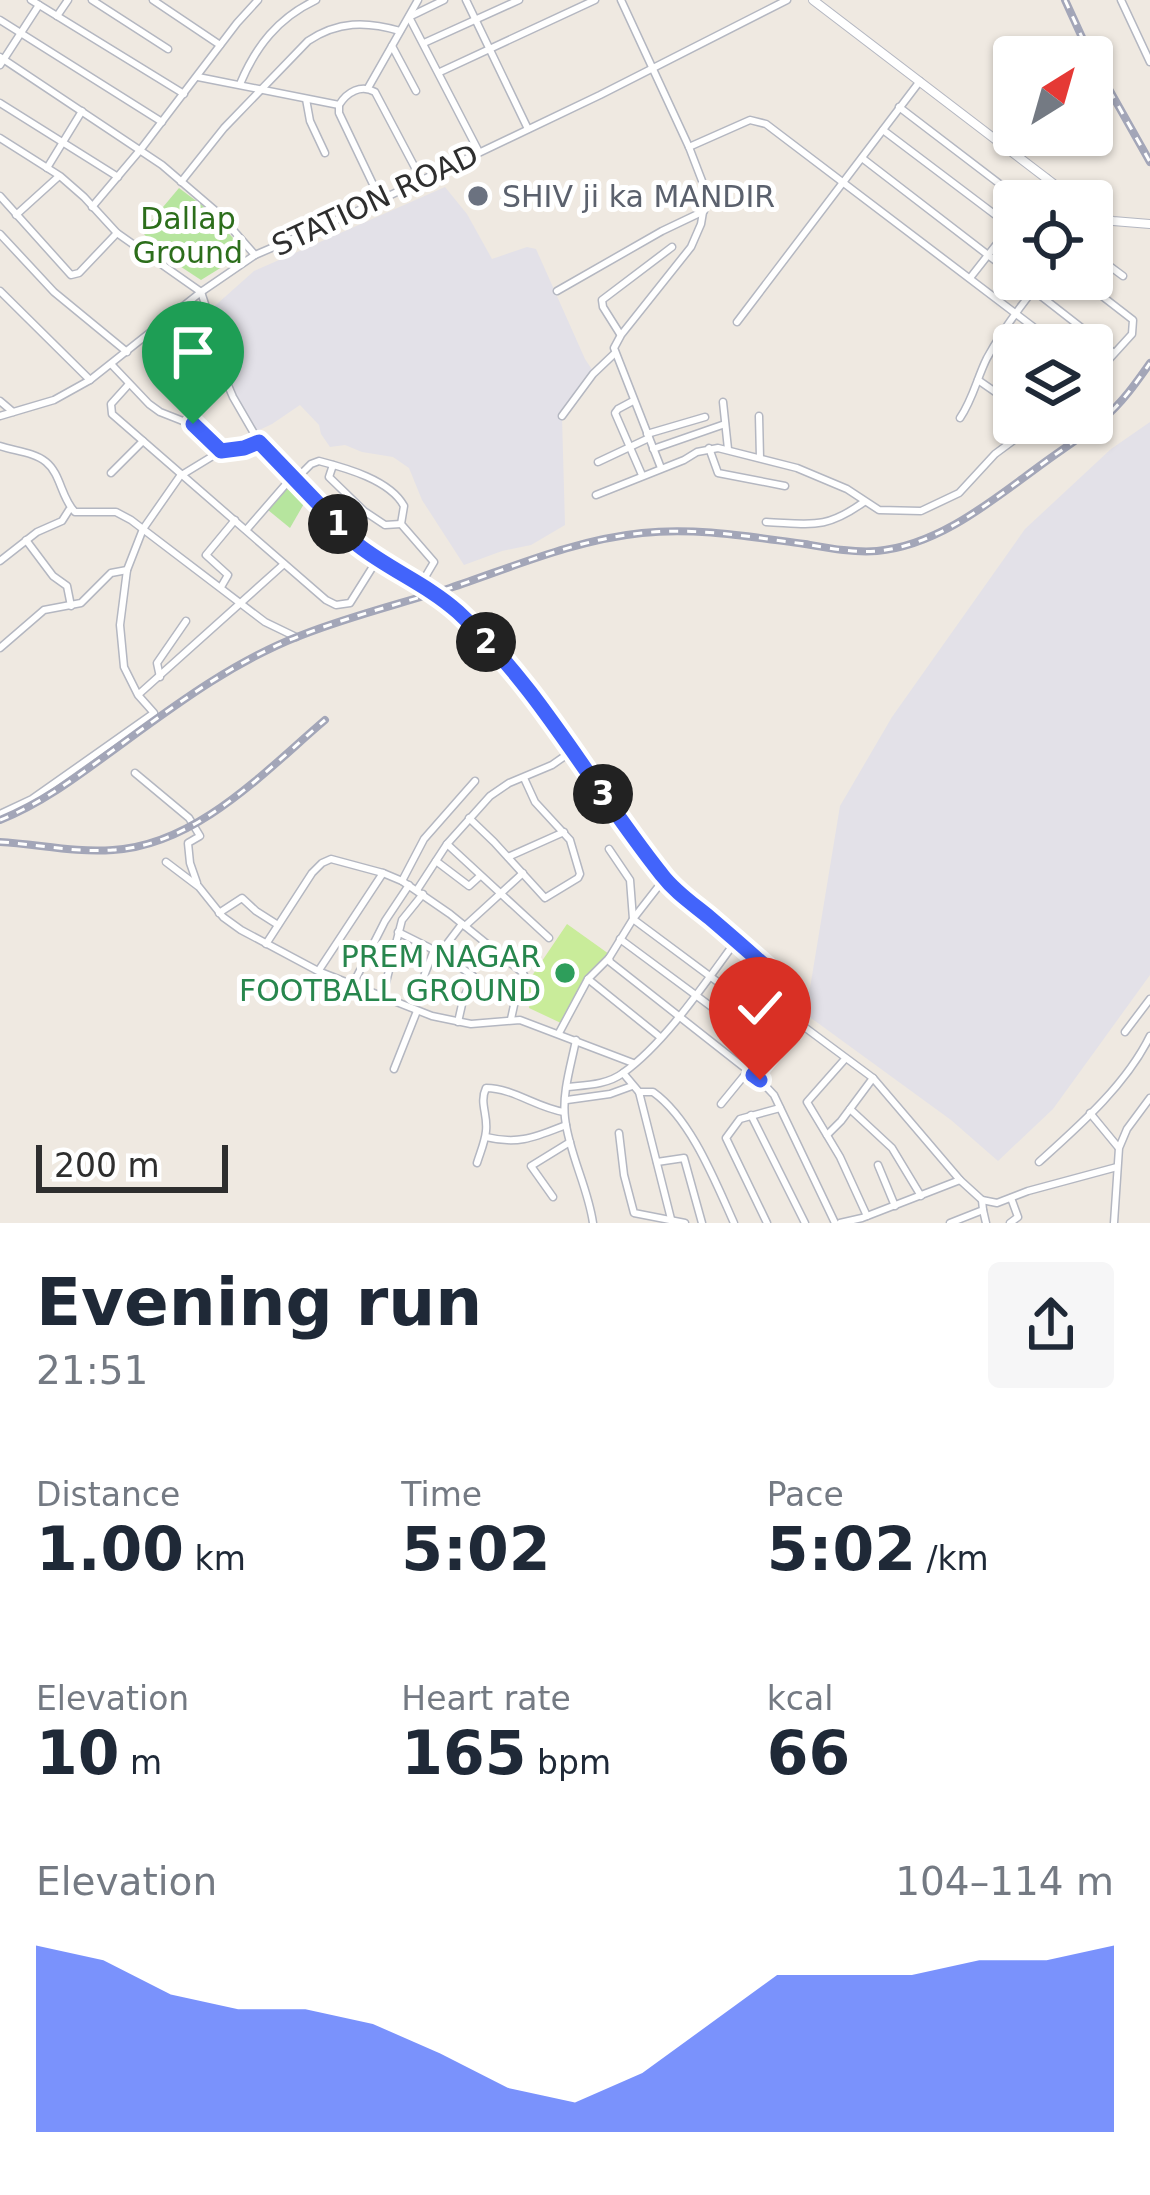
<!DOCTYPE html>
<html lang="en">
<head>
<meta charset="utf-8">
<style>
	body { margin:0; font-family:"DejaVu Sans",sans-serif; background:#f6f6f7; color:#1f2937; height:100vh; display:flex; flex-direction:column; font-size:45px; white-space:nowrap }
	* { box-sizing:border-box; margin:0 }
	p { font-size:39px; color:#747a83 }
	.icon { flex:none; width:66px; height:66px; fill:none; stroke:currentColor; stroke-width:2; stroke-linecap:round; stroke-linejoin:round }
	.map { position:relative; height:1223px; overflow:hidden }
	.side { display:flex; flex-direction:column; background:#fff; flex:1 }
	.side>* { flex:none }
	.needle { width:78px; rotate:37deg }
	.buttons { position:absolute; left:993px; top:36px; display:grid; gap:24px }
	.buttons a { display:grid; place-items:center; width:120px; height:120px; border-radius:12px; background:#fff; box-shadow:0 3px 9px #0004; font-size:60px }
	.scale { position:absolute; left:36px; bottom:30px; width:192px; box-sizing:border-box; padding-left:12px; border:6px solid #2e2e2e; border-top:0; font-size:33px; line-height:42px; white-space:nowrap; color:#2e2e2e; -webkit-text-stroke:9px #fff; paint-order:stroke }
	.pin { position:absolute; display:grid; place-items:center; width:102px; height:102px; color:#fff; margin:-123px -51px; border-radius:50% 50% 50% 0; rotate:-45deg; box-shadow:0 0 12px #0007 }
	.pin .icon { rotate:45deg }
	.km { position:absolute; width:60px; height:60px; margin:-30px; border-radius:50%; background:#222; color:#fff; font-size:33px; line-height:60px; text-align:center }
	.round { display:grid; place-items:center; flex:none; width:126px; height:126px; border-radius:12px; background:#f6f6f7 }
	.head { display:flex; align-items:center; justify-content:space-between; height:204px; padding:0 36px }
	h1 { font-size:66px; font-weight:700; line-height:90px }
	.stats { display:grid; grid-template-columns:repeat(3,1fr); gap:18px; height:204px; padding:12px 36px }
	.stats div { display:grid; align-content:center }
	.stats b { font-size:60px; font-weight:700 }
	.stats small { font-size:33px; font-weight:400 }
	.stats p { font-size:33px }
	.chart { height:336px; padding:24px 36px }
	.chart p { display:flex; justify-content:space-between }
	.chart svg { width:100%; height:216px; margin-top:12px; fill:#4264fb; opacity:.7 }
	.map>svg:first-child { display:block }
	.industrial { fill:#e3e1e8 }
	.green { fill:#b6e59e }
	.pitch { fill:#c9ec9a }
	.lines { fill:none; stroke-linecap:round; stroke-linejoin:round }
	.minor-casing { stroke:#b4b7c1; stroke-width:9 }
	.tertiary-casing { stroke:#b4b7c1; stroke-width:10 }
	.minor { stroke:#fff; stroke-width:6 }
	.tertiary { stroke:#fff; stroke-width:8 }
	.rail-casing { stroke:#a3a6b8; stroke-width:8 }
	.rail { stroke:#fff; stroke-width:3; stroke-dasharray:9; stroke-linecap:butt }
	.minor-bridge-casing { stroke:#b4b7c1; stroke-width:9; stroke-linecap:butt }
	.minor-bridge { stroke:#fff; stroke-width:6 }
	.route-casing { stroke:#fff; stroke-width:24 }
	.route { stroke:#4264fb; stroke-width:15 }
	.worship-dot { fill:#6b7280; stroke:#fff; stroke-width:4.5 }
	.leisure-dot { fill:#2e9e5b; stroke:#fff; stroke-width:4.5 }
	.labels { text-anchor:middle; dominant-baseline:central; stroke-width:10; stroke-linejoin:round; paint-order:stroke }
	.worship-label { font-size:30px; fill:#5b616d; stroke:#fff; text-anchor:start }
	.street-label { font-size:30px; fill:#2e2e2e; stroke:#fff }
	.park-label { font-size:30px; fill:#2c6e1b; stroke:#fff }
	.leisure-label { font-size:30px; fill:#27864d; stroke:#fff; text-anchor:end }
</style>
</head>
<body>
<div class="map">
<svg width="1150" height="1223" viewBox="0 0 1150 1223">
	<rect width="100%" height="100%" fill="#efe9e1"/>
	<g class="industrial">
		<polygon points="445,187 467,214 492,259 527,247 536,249 585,359 595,374 562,417 565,525 531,545 502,551 464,565 422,500 409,468 393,457 362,452 345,445 330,447 321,434 319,425 300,405 272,424 255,432 233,398 213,350 208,312 254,271"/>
		<polygon points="1150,422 1150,975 1053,1109 998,1161 951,1120 800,1010 810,988 840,806 892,717 1025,529 1111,449"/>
	</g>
	<g class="green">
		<polygon points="179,188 207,209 241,247 243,254 201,280 166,257 142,232"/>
		<polygon points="293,480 309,495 290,528 268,510"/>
	</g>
	<polygon class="pitch" points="567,924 609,954 563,1024 529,1008 530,1002 521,992"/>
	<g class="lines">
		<g class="minor-casing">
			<g id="minor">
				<polyline points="31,0 184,94"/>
				<polyline points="92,0 168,49"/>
				<polyline points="153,0 220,45"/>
				<polyline points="444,0 409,17 479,152"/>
				<polyline points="466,0 528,129"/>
				<polyline points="621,0 689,147 704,186 705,200 701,224 691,247 621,335 614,348 661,468"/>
				<polyline points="1121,0 1150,62"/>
				<polyline points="57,16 68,0"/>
				<polyline points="0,20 162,122"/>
				<polyline points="424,43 519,0"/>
				<polyline points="392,46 416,91"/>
				<polyline points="0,57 162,165 218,213 255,255 353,213 600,95 787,0"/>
				<polyline points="0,65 39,5"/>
				<polyline points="440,72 595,0"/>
				<polyline points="198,77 339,105"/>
				<path d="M240,84C256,46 278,18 316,0"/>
				<polyline points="368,88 418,0"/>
				<polyline points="306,99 310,121 325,153"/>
				<polyline points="0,103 118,177"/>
				<polyline points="899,107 1022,201"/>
				<polyline points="883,130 1014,229"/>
				<polyline points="0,138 60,176 84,197 117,233 201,292 211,322 213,350 233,397 259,442 358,545 377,560 427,588"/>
				<polyline points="689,147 750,120 766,124 1057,345"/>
				<polyline points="862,158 1014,275"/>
				<polyline points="47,168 82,111"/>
				<path d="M181,182L224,128L308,41C338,21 366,21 400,31"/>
				<polyline points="0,196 71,275 79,273 117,233"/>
				<path d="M380,199L339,113V105C347,92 361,84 375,92L421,179"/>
				<polyline points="1030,201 1047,178"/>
				<polyline points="92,207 141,149 237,23 258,0"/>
				<polyline points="16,215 58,177"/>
				<polyline points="0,234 54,292 127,352"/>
				<polyline points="1092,253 1123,276"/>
				<polyline points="970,278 1014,222"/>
				<polyline points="1019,279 1114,353"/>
				<polyline points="1080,279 1133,320 1132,334 1092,378"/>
				<polyline points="0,291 90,380"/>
				<polyline points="557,291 662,231 704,211"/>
				<polyline points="737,322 920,81"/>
				<polyline points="620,334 603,307 602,300 672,247"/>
				<polyline points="111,364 149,404 160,412 193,425 221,451 243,448 259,442"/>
				<polyline points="978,380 1004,398 1014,413"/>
				<polyline points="129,384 111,404 112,414 326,600 336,605 350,603 377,560"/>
				<polyline points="0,401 13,412"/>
				<polyline points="633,401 618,409 615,413 642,475"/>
				<polyline points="723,402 728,449"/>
				<polyline points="0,416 54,400 90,380 201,292 255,255"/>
				<polyline points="562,416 593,374 614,354"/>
				<polyline points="759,416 760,458"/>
				<path d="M960,418C973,399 977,378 987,358C1002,330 1022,304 1042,279"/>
				<polyline points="647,434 705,417"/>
				<path d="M0,446C14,451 34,452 46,462C61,474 61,498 75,512H116L131,520L265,622L296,637"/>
				<polyline points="709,448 718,473 785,486"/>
				<polyline points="653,449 725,424"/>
				<polyline points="598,462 649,438"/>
				<polyline points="333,465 329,477 364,511 385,525 401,524"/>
				<polyline points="111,473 143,441"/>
				<path d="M296,479L311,464L319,461C346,468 390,480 404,506L401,524L434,562L421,584"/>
				<polyline points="596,495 684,460 697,452 718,448 797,468 847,489 879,510 921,511 959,493 995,454 1037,423"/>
				<path d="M766,522C811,524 825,530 864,502"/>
				<polyline points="247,529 293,476"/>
				<polyline points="26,540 53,576 67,586 71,606"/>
				<polyline points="0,561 37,532 62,521 69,510"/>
				<polyline points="221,587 228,575 206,555 235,520"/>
				<polyline points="442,599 478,633 543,709 575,749 621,822 671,886 793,991 798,1004 798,1017 753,1075"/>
				<polyline points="0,648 44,610 81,603 111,573 127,570"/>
				<polyline points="160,677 157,663 186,621"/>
				<polyline points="139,694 284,564"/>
				<polyline points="135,773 189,818 200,836 188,843 190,863 197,883"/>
				<polyline points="0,814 32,799 154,713 138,695 124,667 120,625 127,570 143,529 180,476 221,451"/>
				<polyline points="469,818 494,842 545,898 578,878 580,874 570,840 535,802 524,778"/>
				<polyline points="447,844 549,938"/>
				<polyline points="609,849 630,880 633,919 785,1032"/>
				<polyline points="508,857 564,832"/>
				<polyline points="436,861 469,886 480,876"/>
				<polyline points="166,862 199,887 223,917 241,930 318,971 432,1016 471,1024 520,1020 633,1063"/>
				<polyline points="665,878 633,919 609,958 610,962 760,1080 774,1095 835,1223"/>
				<polyline points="402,881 424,839 475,781"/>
				<polyline points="417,890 447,844 490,796 509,783 552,765 575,749"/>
				<polyline points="219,913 242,898 256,911 278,925"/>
				<polyline points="465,926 523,873"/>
				<polyline points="398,932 440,953 473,976 463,1000 458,1022"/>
				<polyline points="620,939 771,1051"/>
				<polyline points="266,944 312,873 322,863 331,859 383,873 402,881 450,914 523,973 525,977 516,996 511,1019"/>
				<polyline points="440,953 462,924"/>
				<polyline points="319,970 383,873"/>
				<polyline points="588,979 660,1037"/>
				<polyline points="352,986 385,921 409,885"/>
				<polyline points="418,992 434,950"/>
				<polyline points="383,994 402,920 423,894"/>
				<polyline points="795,1020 873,1078 960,1180 982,1200 997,1203 1028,1191 1117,1167"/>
				<polyline points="1125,1032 1150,999"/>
				<polyline points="559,1033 588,979 609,958"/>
				<path d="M576,1040C571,1065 562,1093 565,1118C569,1154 588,1187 593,1223"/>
				<polyline points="845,1059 807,1102 840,1157 867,1216"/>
				<polyline points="394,1069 417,1011"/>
				<path d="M623,1073L639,1092H653C691,1119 715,1181 734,1223"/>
				<path d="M567,1087C586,1085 607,1085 623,1073C665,1043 705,983 736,941"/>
				<polyline points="639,1092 671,1219"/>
				<polyline points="567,1100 610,1094 632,1086"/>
				<polyline points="721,1104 748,1071"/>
				<polyline points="850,1109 892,1148 921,1196"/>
				<polyline points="1090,1113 1118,1147"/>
				<polyline points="751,1115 805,1223"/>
				<polyline points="619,1133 624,1175 634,1213 685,1223"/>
				<polyline points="827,1135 841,1121 873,1078"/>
				<path d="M486,1137C519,1145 535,1137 566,1125"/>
				<polyline points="657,1162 684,1158 702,1223"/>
				<path d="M1039,1162C1079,1126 1126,1085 1150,1036"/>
				<path d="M477,1163C480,1153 485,1142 486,1131C488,1114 479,1103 486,1088C513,1088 537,1108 564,1112"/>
				<polyline points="878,1165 895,1206"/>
				<polyline points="553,1197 531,1166 570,1142"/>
				<polyline points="983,1210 986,1223"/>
				<polyline points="767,1223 726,1138 740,1119 780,1108"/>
				<polyline points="840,1223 862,1218 960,1180"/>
				<polyline points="950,1223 983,1210 982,1200"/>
				<polyline points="1010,1223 1018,1217 1011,1198"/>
				<polyline points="1114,1223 1119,1148 1127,1129 1150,1098"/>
			</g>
		</g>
		<g class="tertiary-casing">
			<g id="tertiary">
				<polyline points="813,0 1076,201"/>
				<polyline points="1092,212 1113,221 1150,224"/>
			</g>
		</g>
		<use href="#minor" class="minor"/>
		<use href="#tertiary" class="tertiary"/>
		<g class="rail-casing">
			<g id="rail">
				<polyline points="1065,0 1091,57"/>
				<polyline points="1092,59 1150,162"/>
				<path d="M0,820C40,804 74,779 108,754C170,709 231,662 302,635C350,616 400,604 450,588C513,567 574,540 642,533C696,527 751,537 805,544C828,548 854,553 877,551C941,545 995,498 1045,462C1064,448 1085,435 1103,419C1122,403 1136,383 1150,363"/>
				<path d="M0,842C37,844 75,853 113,850C197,845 264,772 325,720"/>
			</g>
		</g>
		<use href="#rail" class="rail"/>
		<g class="minor-bridge-casing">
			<polyline id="minor-bridge" points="427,588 442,599"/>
		</g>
		<use href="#minor-bridge" class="minor-bridge"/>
	</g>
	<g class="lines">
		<g class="route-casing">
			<path id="route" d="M193,424L221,451L244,448L259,442L358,545C390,570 428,585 458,612C540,688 593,789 662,875C675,892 693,904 710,918C738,942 766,966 793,992L798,1004V1018L753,1075L760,1080"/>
		</g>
		<use href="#route" class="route"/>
	</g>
	<circle class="worship-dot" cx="478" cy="196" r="12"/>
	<circle class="leisure-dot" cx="565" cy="973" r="12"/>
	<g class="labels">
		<g class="worship-label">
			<text x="502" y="196">SHIV ji ka MANDIR</text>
		</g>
		<g class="street-label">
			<text transform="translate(375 200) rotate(-25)">STATION ROAD</text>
		</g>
		<g class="park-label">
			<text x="188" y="218">Dallap<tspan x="188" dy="34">Ground</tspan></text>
		</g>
		<g class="leisure-label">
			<text x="541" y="956">PREM NAGAR<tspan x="541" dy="34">FOOTBALL GROUND</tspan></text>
		</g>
	</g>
</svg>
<div class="buttons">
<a><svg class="needle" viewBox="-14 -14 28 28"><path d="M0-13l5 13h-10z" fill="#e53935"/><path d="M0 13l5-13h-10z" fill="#747a83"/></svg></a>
<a><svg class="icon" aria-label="locate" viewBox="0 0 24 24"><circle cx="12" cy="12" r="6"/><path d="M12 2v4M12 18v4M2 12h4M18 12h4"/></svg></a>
<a><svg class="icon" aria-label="layers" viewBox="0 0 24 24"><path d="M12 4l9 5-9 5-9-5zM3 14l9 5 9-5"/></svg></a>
</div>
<div class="scale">200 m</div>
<div class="pin" style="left:193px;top:424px;background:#1e9e55"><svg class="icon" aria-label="arrive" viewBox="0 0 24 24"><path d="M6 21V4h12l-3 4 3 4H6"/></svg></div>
<div class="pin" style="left:760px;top:1080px;background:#d93025"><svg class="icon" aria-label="check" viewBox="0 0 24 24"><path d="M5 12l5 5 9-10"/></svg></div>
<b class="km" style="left:338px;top:524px">1</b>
<b class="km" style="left:486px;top:642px">2</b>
<b class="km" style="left:603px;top:794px">3</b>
</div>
<section class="side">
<div class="head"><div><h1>Evening run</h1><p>21:51</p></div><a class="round"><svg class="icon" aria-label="share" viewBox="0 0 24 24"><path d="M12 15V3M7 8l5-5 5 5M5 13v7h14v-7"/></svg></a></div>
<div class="stats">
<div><p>Distance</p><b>1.00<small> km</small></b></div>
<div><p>Time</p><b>5:02</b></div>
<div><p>Pace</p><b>5:02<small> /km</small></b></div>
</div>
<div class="stats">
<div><p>Elevation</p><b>10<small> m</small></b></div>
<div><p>Heart rate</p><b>165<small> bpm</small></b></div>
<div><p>kcal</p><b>66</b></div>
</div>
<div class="chart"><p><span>Elevation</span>104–114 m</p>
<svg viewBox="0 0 160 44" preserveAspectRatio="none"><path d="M0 44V6L10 9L20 16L30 19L40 19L50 22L60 28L70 35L80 38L90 32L100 22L110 12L120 12L130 12L140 9L150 9L160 6V44z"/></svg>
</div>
</section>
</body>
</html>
